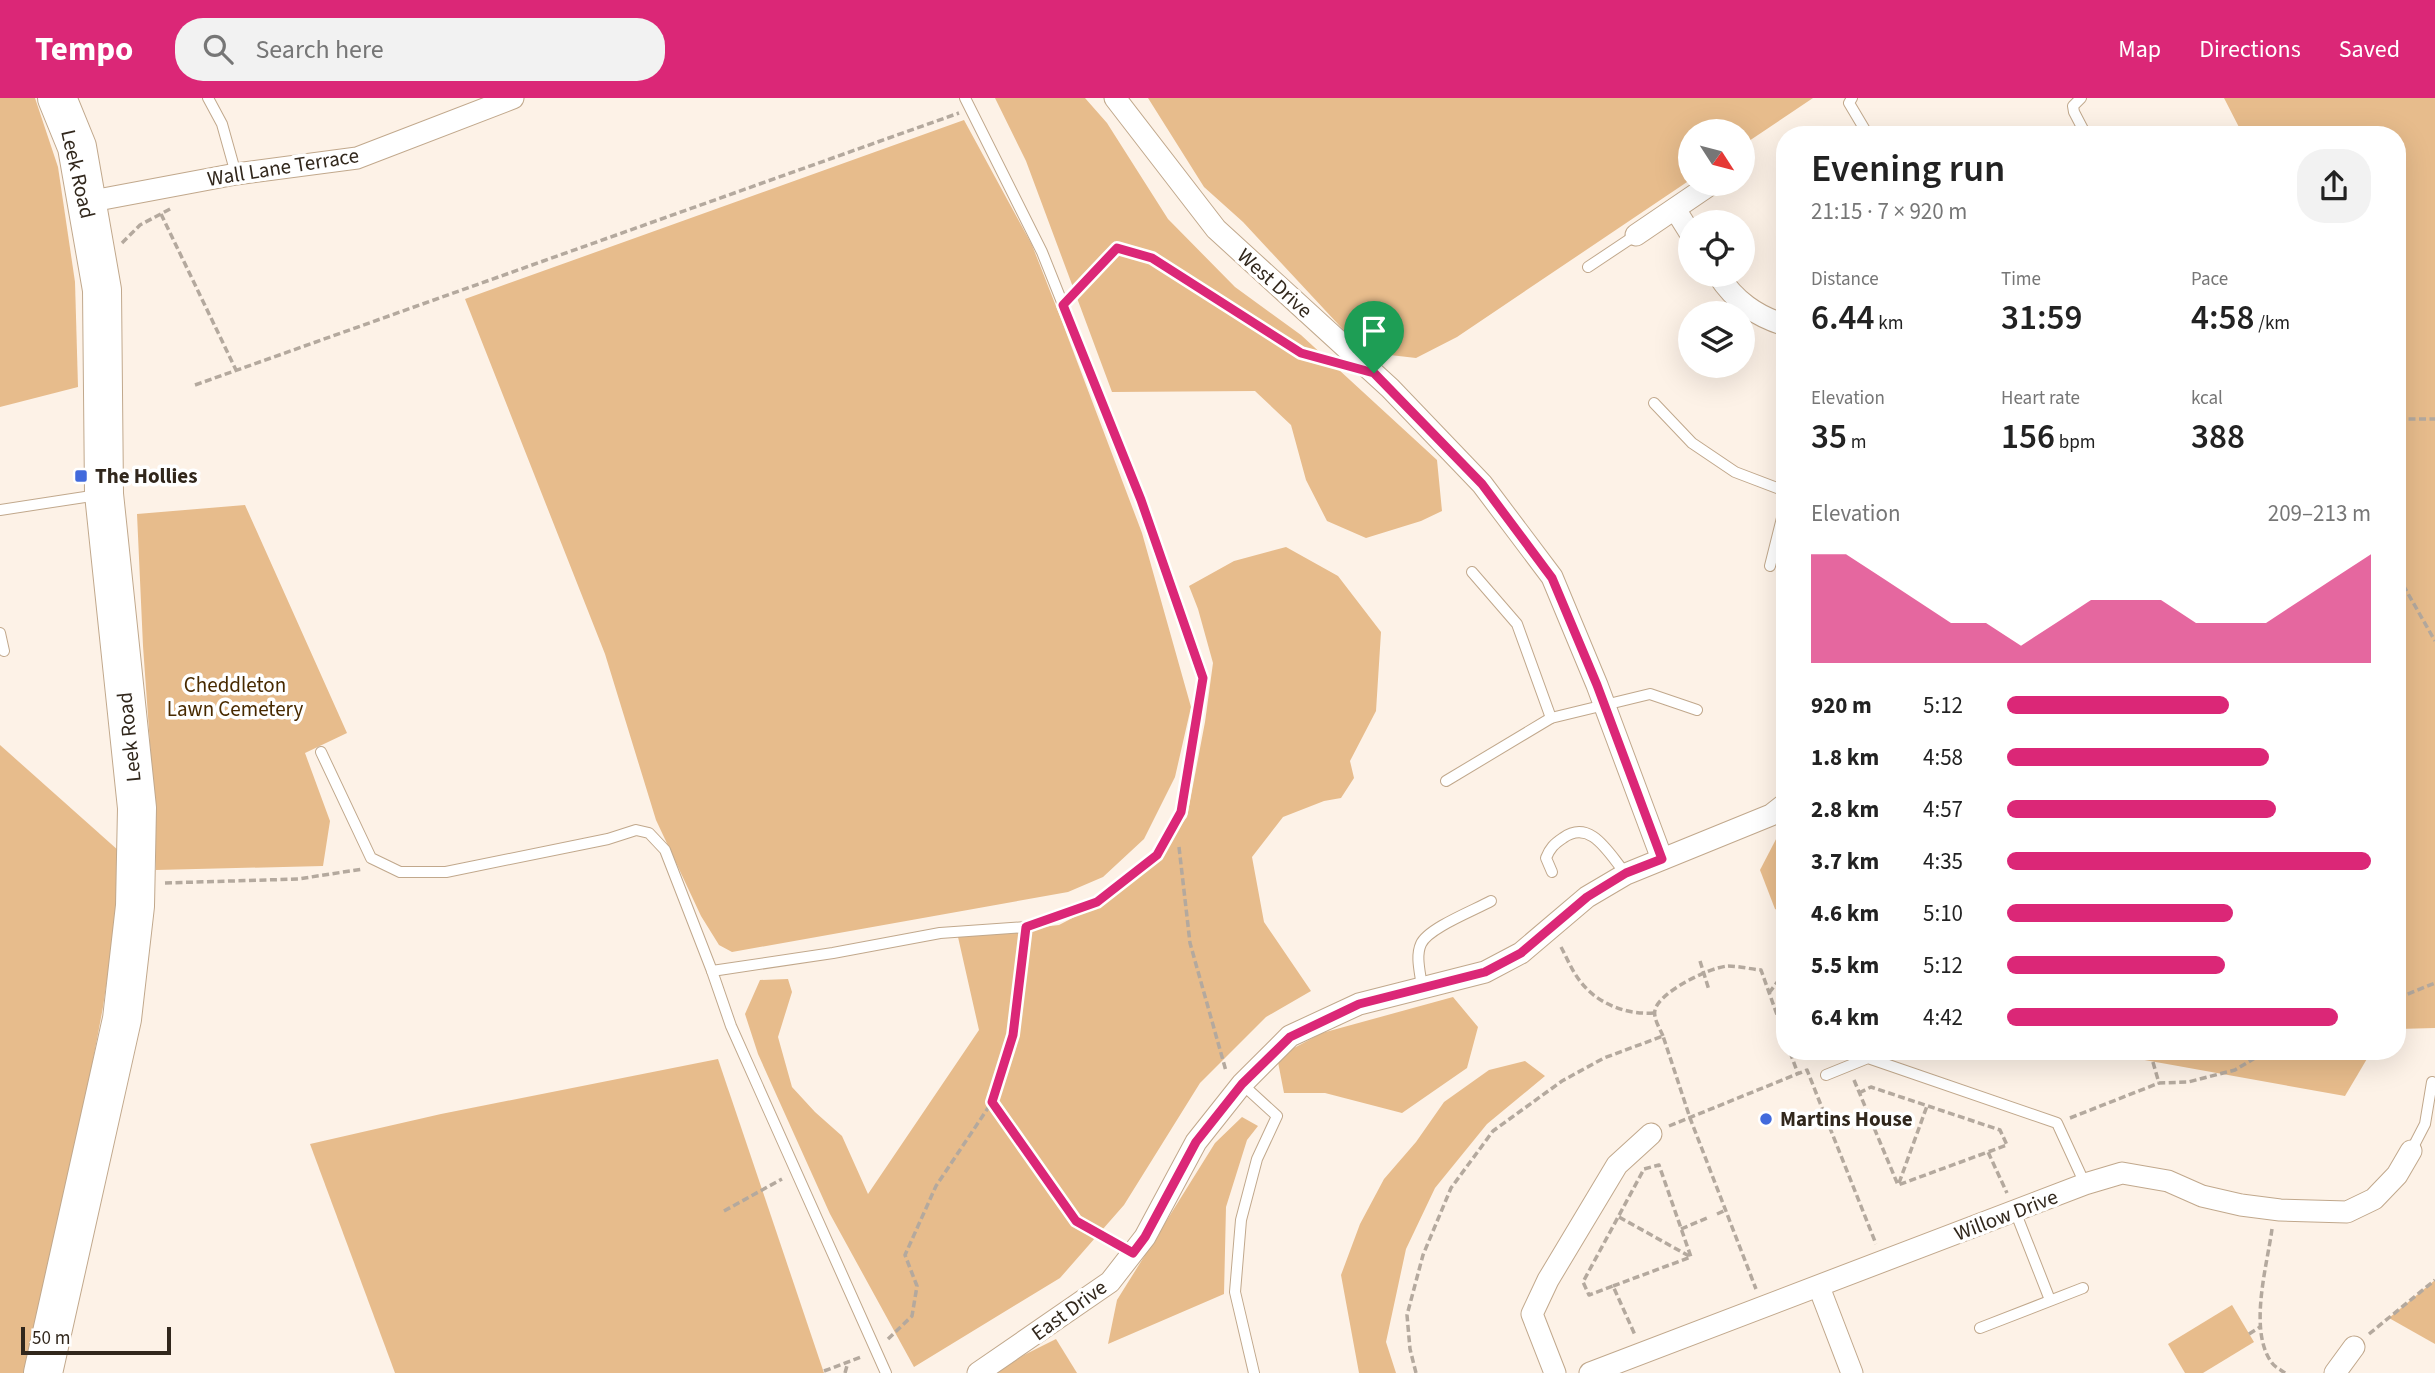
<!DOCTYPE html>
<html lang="en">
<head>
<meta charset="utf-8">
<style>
	body { margin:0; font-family:"Source Sans 3",sans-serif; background:#f2f2f2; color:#222; height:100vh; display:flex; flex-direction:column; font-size:26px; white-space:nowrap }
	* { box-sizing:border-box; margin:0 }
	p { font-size:23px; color:#767676 }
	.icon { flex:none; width:38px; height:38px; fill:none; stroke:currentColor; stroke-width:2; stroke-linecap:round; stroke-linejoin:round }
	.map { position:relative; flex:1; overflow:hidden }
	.panel { position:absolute; left:1776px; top:28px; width:630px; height:934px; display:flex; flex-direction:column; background:#fff; border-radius:28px; box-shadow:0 7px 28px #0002 }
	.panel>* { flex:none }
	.needle { width:46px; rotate:126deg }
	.controls { position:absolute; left:1678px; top:21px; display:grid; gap:14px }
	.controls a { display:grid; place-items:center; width:77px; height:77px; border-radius:50%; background:#fff; box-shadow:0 7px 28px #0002; font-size:35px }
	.scale { position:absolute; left:21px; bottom:18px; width:150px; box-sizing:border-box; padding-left:7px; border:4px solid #31271c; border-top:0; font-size:19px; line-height:24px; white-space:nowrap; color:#31271c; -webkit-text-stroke:5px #fff; paint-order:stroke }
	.pin { position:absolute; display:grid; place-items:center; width:60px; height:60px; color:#fff; margin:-72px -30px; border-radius:50% 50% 50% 0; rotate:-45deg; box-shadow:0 0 7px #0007 }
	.pin .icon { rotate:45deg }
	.round { display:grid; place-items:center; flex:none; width:74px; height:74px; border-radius:28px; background:#f2f2f2 }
	.overview { display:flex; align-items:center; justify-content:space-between; height:119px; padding:0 35px }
	h1 { font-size:38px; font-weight:600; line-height:52px }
	.metrics { display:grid; grid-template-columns:repeat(3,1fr); gap:10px; height:119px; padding:7px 35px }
	.metrics div { display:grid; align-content:center }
	.metrics b { font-size:35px; font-weight:600 }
	.metrics small { font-size:19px; font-weight:400 }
	.metrics p { font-size:19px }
	.chart { height:196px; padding:14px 35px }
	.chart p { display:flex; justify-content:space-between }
	.chart svg { width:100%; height:126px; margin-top:7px; fill:#db2777; opacity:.7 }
	ul { padding:0 35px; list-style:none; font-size:23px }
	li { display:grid; grid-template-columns:112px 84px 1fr; align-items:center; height:52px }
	li i { height:18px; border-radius:9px; background:#db2777 }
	header { display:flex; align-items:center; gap:42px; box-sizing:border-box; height:98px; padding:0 35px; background:#db2777; color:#fff }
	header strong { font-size:33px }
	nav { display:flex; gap:38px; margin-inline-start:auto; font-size:24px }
	.search { width:490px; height:63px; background:#f2f2f2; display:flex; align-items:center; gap:18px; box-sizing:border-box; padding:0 24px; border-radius:28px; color:#767676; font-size:26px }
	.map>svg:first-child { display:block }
	.green { fill:#e7bc8c }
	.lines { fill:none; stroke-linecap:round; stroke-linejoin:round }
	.lane-casing { stroke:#c1a88c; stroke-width:12 }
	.street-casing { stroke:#c1a88c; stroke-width:23 }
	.highway-casing { stroke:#c1a88c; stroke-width:40 }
	.path { stroke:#b4a99e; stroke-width:3.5; stroke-dasharray:7 3.5; stroke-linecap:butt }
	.lane { stroke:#fff; stroke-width:10 }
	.street { stroke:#fff; stroke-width:21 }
	.highway { stroke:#fff; stroke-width:38 }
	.route-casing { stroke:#fff; stroke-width:14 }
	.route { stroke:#db2777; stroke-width:9 }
	.poi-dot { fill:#426adc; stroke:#fff; stroke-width:2.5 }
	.labels { text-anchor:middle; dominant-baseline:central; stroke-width:7; stroke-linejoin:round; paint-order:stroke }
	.street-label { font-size:21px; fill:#31271c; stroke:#fff }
	.poi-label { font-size:21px; font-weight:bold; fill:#31271c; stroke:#fff; text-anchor:start }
	.park-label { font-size:21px; fill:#482a00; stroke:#fff }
</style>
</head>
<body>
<header>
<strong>Tempo</strong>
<div class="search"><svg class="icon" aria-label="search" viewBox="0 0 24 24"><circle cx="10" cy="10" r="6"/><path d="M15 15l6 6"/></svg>Search here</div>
<nav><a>Map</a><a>Directions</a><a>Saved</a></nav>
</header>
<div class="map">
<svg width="2435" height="1275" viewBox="0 0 2435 1275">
	<rect width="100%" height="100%" fill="#fdf2e7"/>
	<g class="green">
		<polygon points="0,0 35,0 58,69 75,184 78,289 0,309"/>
		<polygon points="995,0 1085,0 1107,25 1168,121 1235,189 1301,237 1437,362 1442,413 1421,423 1366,440 1327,423 1306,382 1291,327 1255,293 1112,294 1026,63"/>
		<polygon points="1148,0 1813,0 1743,47 1743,33 1690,33 1690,82 1457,239 1416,260 1364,254 1243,124 1204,89"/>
		<polygon points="2224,0 2435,0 2435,930 2398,931 2398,37 2243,37"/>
		<polygon points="964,22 1032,147 1061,221 1142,435 1191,609 1175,679 1144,741 1103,779 1068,794 732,854 719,847 701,818 656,722 605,556 465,201"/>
		<polygon points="245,407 347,635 305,655 330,723 323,768 156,772 156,730 143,548 137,416"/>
		<polygon points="1286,449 1338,478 1381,534 1376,613 1350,663 1354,680 1341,700 1324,703 1283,719 1252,759 1264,824 1311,893 1266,919 1200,985 1124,1107 1060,1180 914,1269 830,1116 758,956 745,916 760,882 788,881 792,894 778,939 792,989 815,1014 842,1038 868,1096 979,932 958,839 1059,827 1107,802 1151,764 1187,719 1205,624 1213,565 1198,511 1189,488 1234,463"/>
		<polygon points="0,647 119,753 117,813 103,909 87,994 25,1275 0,1275"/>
		<polygon points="1785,724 1785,816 1775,811 1760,772"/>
		<polygon points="1453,899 1478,929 1467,970 1402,1015 1325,995 1284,995 1277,959 1322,935"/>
		<polygon points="2136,954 2371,954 2345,998 2139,961"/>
		<polygon points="718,961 824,1275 395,1275 310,1046 441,1016"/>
		<polygon points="1525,963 1545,978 1487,1026 1435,1090 1406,1151 1386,1244 1396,1275 1359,1275 1341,1177 1360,1126 1384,1081 1416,1044 1444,1004 1489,972"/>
		<polygon points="1242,1019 1258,1028 1247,1042 1226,1109 1224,1196 1108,1246 1117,1202 1215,1045"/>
		<polygon points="2435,1182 2435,1246 2389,1220"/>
		<polygon points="2232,1207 2254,1244 2203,1275 2185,1275 2168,1246"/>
		<polygon points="1056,1241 1077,1275 996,1275 1024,1257"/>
	</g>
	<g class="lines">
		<g class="lane-casing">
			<g id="lane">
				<polyline points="208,0 222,26 236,76"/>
				<polyline points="1852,0 1849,5 1868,37"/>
				<polyline points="2081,0 2073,8 2074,14 2086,37"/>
				<polyline points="1588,169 1636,137"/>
				<polyline points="1654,305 1692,345 1735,374 1785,393"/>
				<polyline points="0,412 98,397"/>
				<polyline points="1770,468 1785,408"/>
				<polyline points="1472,474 1517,526 1551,620"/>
				<polyline points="0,535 4,553"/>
				<polyline points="321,654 371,760 400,774 446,774 608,741 636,732 649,735 665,752 712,873"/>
				<polyline points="1446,683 1551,620 1650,596 1697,612"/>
				<path d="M1552,774L1546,760C1550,750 1554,746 1563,740C1591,720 1609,756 1626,776"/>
				<path d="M1422,890C1421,877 1415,859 1421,846C1428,830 1475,812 1491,803"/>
				<polyline points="1826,977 1868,960 2057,1025 2085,1086"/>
				<polyline points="1242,986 1277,1018 1257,1061 1241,1122 1235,1194 1254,1275"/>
				<polyline points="2411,1053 2425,1026 2432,984"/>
				<polyline points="2015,1113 2050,1202"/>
				<polyline points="1980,1230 2083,1190"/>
				<polyline points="886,1275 731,928 712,873 833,855 940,835 1026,829 1097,804 1157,757 1181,714 1203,580 1141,402 1042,154 965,0"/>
			</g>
		</g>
		<g class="street-casing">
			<g id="street">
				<polyline points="1115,0 1216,131 1390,290 1482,386 1552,479 1597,587 1662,761"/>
				<polyline points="87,104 236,76 357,60 513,0"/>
				<polyline points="1675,111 1690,135"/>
				<polyline points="1636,137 1711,86"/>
				<path d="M1718,177C1735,203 1756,218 1785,227"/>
				<polyline points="1819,1189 1852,1275"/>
				<polyline points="978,1275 1110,1184 1145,1139 1196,1044 1242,986 1290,938 1359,906 1485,874 1521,855 1587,799 1626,776 1771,717 1785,706"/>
				<polyline points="1555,1275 1532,1216 1548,1182 1617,1067 1651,1036"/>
				<polyline points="1590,1275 2085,1086 2122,1075 2168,1083 2202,1098 2241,1107 2280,1112 2347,1114 2374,1101 2397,1077 2411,1053"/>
				<polyline points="2335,1275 2354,1249"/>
			</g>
		</g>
		<g class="highway-casing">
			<polyline id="highway" points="43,1275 122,921 135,808 137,710 104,396 102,192 77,49 57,0"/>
		</g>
		<g class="path">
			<polyline points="161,116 236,272"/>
			<polyline points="122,145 140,127 172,110"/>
			<polyline points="1074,195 1117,150 1152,160 1301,255 1328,262"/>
			<polyline points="195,287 959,15"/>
			<polyline points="2398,321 2435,321"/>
			<polyline points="2398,478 2435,543"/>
			<polyline points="1179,749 1190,845 1226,973"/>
			<polyline points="165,785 298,781 363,771"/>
			<path d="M1561,849C1567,860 1572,873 1580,883C1597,906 1627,917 1654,915"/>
			<polyline points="1700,863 1709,892"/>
			<polyline points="1769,895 1785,874"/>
			<polyline points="2398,900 2435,885"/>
			<path d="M1663,938C1660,931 1653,920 1655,912C1659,894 1710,869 1728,868C1738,868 1750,871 1761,872L1785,939"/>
			<polyline points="1790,954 1798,976"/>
			<polyline points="2150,954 2159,985 2188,984 2235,972 2265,954"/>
			<polyline points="1854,982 1898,1087 1988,1054 2007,1095"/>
			<polyline points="1859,995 1871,989 2000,1032 2007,1047 1988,1054"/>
			<polyline points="992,1004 1076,1123 1115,1145"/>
			<polyline points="2070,1020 2159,985"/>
			<polyline points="1669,1028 1807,972 1876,1146"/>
			<polyline points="1899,1085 1927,1008"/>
			<polyline points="724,1113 782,1081"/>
			<polyline points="1717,1116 1726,1112"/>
			<polyline points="1619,1119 1689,1158"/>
			<polyline points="1681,1131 1707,1120"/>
			<path d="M2272,1131C2267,1168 2248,1233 2272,1265C2275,1269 2281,1272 2285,1275"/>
			<polyline points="1613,1188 1691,1159 1659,1067 1644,1071 1583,1184 1589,1197 1613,1188 1635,1237"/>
			<polyline points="2249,1236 2260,1229"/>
			<polyline points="2369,1236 2435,1182"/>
			<polyline points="888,1241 912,1218 917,1188 905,1157 936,1088 992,1004 1013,937 1024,842"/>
			<polyline points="824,1273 861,1259"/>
			<polyline points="845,1275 848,1264"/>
			<polyline points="1416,1275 1410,1251 1407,1217 1423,1157 1451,1090 1493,1033 1562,983 1604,960 1663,938 1690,1020 1756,1191"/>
		</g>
		<use href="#lane" class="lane"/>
		<use href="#street" class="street"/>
		<use href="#highway" class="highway"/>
	</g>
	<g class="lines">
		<g class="route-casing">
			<polygon id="route" points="1117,150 1152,160 1301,255 1374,275 1482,386 1552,480 1597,587 1662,761 1626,775 1587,799 1521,855 1485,874 1359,906 1290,939 1242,986 1196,1044 1145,1139 1133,1155 1076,1123 992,1004 1013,937 1026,829 1097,804 1157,757 1181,714 1203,580 1141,402 1063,207"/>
		</g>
		<use href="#route" class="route"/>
	</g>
	<g class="poi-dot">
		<rect x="74" y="371" width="14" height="14" rx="3.5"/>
		<circle cx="1766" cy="1021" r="7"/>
	</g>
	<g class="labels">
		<g class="street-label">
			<text transform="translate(283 69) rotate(-9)">Wall Lane Terrace</text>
			<text transform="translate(78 76) rotate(77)">Leek Road</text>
			<text transform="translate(1275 185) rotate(42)">West Drive</text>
			<text transform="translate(129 639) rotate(-96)">Leek Road</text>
			<text transform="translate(2006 1117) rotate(-21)">Willow Drive</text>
			<text transform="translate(1069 1212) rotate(-36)">East Drive</text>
		</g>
		<g class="poi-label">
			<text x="95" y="378">The Hollies</text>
			<text x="1780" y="1021">Martins House</text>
		</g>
		<g class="park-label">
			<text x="235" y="587">Cheddleton<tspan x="235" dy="24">Lawn Cemetery</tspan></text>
		</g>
	</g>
</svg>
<div class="controls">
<a><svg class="needle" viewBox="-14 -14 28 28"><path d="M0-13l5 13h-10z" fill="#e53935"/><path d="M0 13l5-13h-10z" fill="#767676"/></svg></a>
<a><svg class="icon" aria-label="locate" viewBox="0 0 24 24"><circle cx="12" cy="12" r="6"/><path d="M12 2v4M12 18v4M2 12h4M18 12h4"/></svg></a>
<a><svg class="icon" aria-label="layers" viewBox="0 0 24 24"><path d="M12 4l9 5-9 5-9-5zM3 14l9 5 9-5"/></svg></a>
</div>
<div class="scale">50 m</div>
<div class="pin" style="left:1374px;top:275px;background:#1e9e55"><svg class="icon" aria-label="arrive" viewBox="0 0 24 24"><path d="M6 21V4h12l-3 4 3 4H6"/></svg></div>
<section class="panel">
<div class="overview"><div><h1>Evening run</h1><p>21:15 · 7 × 920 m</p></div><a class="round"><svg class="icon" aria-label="share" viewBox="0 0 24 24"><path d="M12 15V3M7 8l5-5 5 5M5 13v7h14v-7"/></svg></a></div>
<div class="metrics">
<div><p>Distance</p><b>6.44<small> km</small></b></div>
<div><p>Time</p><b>31:59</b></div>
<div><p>Pace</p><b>4:58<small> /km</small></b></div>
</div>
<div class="metrics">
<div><p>Elevation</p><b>35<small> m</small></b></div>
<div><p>Heart rate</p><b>156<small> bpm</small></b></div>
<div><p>kcal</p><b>388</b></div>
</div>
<div class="chart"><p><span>Elevation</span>209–213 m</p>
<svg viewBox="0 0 160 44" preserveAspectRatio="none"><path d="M0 44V6L10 6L20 14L30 22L40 30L50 30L60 38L70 30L80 22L90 22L100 22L110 30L120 30L130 30L140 22L150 14L160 6V44z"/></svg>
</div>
<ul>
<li><b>920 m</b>5:12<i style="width:61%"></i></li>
<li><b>1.8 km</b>4:58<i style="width:72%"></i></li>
<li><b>2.8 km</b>4:57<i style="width:74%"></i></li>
<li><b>3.7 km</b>4:35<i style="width:100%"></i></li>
<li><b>4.6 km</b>5:10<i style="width:62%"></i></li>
<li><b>5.5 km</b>5:12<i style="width:60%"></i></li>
<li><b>6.4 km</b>4:42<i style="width:91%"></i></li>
</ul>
</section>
</div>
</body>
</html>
